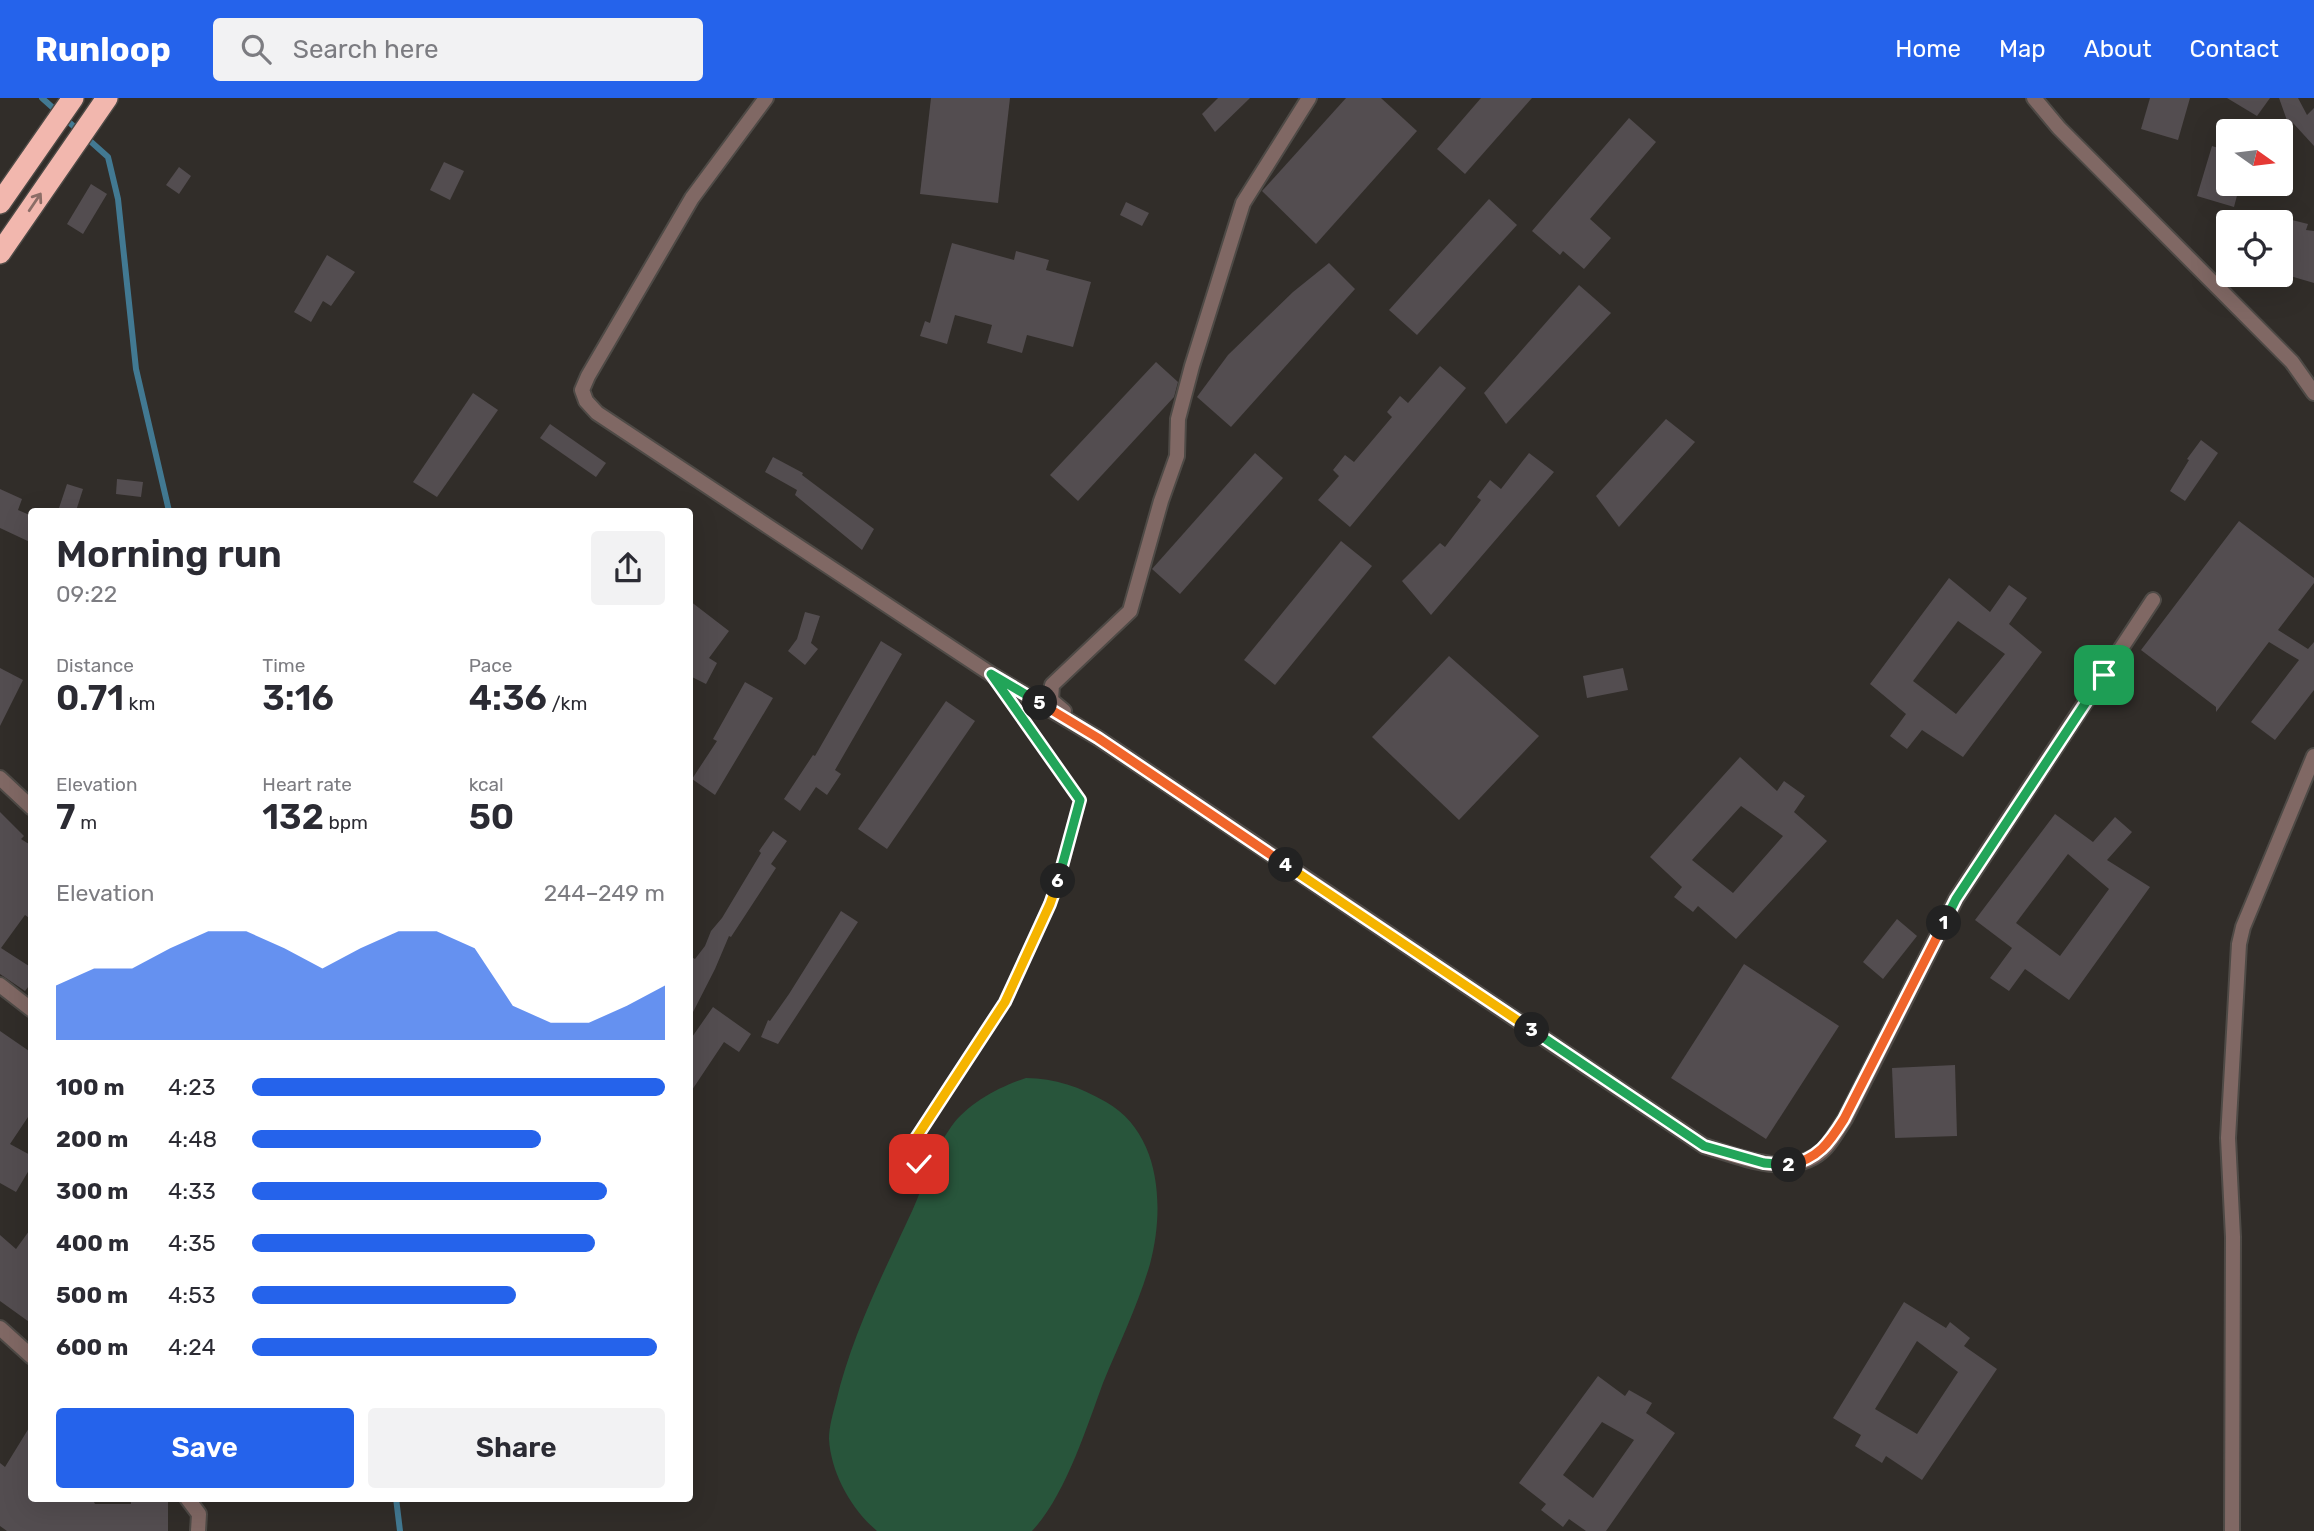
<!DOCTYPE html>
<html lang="en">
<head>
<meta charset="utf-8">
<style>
	body { margin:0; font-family:Rubik,sans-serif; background:#f2f2f3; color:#2b2b33; height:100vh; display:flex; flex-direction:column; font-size:26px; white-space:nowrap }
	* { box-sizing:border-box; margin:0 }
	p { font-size:23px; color:#7c7c81 }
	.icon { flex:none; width:38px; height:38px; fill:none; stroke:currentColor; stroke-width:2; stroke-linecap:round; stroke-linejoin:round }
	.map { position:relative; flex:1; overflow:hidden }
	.sheet { position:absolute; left:28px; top:410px; width:665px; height:994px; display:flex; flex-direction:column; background:#fff; border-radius:7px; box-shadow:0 7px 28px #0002 }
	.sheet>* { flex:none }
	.needle { width:46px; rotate:104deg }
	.fabs { position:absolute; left:2216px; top:21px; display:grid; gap:14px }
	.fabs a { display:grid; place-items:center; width:77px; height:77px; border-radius:7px; background:#fff; box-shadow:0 7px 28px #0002; font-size:35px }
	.pin { position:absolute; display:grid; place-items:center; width:60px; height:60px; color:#fff; margin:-30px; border-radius:14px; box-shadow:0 4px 10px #0006 }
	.km { position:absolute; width:35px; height:35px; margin:-18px; border-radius:50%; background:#222; color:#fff; font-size:19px; line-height:35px; text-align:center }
	.round { display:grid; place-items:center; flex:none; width:74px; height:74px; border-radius:7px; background:#f2f2f3 }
	.head { display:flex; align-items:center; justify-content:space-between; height:119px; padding:0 28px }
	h1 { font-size:38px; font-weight:600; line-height:52px }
	.figures { display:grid; grid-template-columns:repeat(3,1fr); gap:10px; height:119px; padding:7px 28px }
	.figures div { display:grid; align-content:center }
	.figures b { font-size:35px; font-weight:600 }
	.figures small { font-size:19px; font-weight:400 }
	.figures p { font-size:19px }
	.chart { height:196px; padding:14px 28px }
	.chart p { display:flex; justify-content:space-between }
	.chart svg { width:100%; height:126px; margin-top:7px; fill:#2563eb; opacity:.7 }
	.cta { display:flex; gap:14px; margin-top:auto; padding:14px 28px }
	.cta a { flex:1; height:80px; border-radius:7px; background:#2563eb; color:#fff; font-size:28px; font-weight:600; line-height:80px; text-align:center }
	.cta a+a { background:#f2f2f3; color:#2b2b33 }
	ul { padding:0 28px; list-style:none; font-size:23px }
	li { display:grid; grid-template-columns:112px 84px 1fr; align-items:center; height:52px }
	li i { height:18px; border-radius:9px; background:#2563eb }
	header { display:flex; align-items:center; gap:42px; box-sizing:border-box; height:98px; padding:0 35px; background:#2563eb; color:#fff }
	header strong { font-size:33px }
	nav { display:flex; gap:38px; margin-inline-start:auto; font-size:24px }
	.search { width:490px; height:63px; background:#f2f2f3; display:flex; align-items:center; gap:18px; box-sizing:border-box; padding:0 24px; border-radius:7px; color:#7c7c81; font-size:26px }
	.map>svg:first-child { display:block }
	.green { fill:#28553b }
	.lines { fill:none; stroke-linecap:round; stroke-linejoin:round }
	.stream { stroke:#427992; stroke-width:6 }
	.building { fill:#534d50; fill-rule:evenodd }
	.lane-casing { stroke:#4e4a46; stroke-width:11 }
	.street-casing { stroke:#4e4a46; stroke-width:18 }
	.highway-casing { stroke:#4e4a46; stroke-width:24 }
	.lane { stroke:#806864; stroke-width:8 }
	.street { stroke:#806864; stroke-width:14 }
	.highway { stroke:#f2b7ae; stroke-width:21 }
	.oneway { stroke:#8c6d66 }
	.split-1-casing { stroke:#fff; stroke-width:14 }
	.split-2-casing { stroke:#fff; stroke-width:14 }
	.split-3-casing { stroke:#fff; stroke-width:14 }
	.split-4-casing { stroke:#fff; stroke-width:14 }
	.split-5-casing { stroke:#fff; stroke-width:14 }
	.split-6-casing { stroke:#fff; stroke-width:14 }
	.split-7-casing { stroke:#fff; stroke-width:14 }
	.split-1 { stroke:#22a559; stroke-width:9 }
	.split-2 { stroke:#f0652b; stroke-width:9 }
	.split-3 { stroke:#22a559; stroke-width:9 }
	.split-4 { stroke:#f5b400; stroke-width:9 }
	.split-5 { stroke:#f0652b; stroke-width:9 }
	.split-6 { stroke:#22a559; stroke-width:9 }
	.split-7 { stroke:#f5b400; stroke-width:9 }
</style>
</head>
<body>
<header>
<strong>Runloop</strong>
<div class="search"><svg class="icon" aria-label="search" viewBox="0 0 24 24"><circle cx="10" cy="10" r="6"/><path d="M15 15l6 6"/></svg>Search here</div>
<nav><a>Home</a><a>Map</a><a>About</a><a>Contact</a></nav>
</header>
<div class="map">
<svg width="2314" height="1433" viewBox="0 0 2314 1433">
	<rect width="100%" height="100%" fill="#312d29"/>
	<path class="green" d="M1026,980C1055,980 1080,989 1106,1004C1161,1035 1165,1110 1150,1166C1138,1207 1119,1246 1103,1285C1086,1331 1065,1398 1032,1433H877C851,1411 831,1375 829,1341C829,1329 833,1315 836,1304C852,1236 884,1174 913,1111C925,1084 933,1054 951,1029C968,1005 999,989 1026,980Z"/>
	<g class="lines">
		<g class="stream">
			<polyline points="42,0 108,59 118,101 136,271 169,413"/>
			<polyline points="396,1400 400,1433"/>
		</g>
	</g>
	<g class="building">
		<polygon points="931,0 1010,0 998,105 920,96"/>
		<polygon points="1218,0 1250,0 1215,34 1202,16"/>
		<polygon points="1346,0 1381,0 1417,33 1316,146 1262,93"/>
		<polygon points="1481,0 1532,0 1465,76 1437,51"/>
		<polygon points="2150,0 2190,0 2178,42 2141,31"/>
		<polygon points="2227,0 2270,0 2257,18"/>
		<polygon points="2279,0 2298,0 2307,17 2314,10 2314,48 2293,25 2289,28"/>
		<polygon points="1629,20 1656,44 1590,121 1611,140 1584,171 1563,153 1560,157 1532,133"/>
		<polygon points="2212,48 2228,53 2228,86 2240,86 2234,109 2197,98"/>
		<polygon points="444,64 464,73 450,102 430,92"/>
		<polygon points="179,69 191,78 179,96 166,87"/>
		<polygon points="91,86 107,96 83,136 67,126"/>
		<polygon points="1489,101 1517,127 1417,237 1389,212"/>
		<polygon points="1126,104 1149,115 1142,128 1120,117"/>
		<polygon points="2280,119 2308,126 2306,132 2314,133 2314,185 2280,175"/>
		<polygon points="952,145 1014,162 1016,153 1049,162 1046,172 1091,184 1073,249 1027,237 1022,255 987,245 992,227 955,217 947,246 920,238 925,223 930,225"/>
		<polygon points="327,157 355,174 331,208 323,203 311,224 294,214"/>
		<polygon points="1329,165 1355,191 1231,329 1197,299 1228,257 1293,194"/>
		<polygon points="1579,187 1611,215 1506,326 1484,295"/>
		<polygon points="1156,264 1178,284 1174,299 1078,403 1050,377"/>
		<polygon points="1440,268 1466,290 1350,429 1318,402 1339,378 1333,372 1345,357 1354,364 1392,319 1387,314 1400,298 1408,305"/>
		<polygon points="473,295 498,312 437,399 413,384"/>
		<polygon points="1666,321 1695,344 1619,429 1596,398"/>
		<polygon points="550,326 606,365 596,379 540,340"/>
		<polygon points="2201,342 2218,355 2185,403 2170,393 2189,362 2187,361"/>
		<polygon points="1255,355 1283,380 1180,496 1152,471"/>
		<polygon points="1529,355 1554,374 1431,517 1402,483 1440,445 1445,449 1481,402 1477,399 1490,382 1501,391"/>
		<polygon points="773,359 803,375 802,377 874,431 862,452 795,397 797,392 765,374"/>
		<polygon points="117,381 143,384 141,399 116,396"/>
		<polygon points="67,386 83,391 76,413 58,413"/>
		<polygon points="0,391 22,401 18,412 32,418 32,445 0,430"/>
		<polygon points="2239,423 2314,480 2314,485 2278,532 2308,551 2314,544 2314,592 2275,642 2251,624 2299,562 2269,544 2216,614 2216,609 2141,552"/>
		<polygon points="1341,443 1372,468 1275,587 1244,562"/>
		<path d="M1949,480L1990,514L2009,487L2027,500L2009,526L2042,554L1963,659L1922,632L1907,651L1890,638L1906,616L1870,586ZM1958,523L2005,556L1956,616L1913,583Z"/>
		<polygon points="690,503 729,533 709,560 717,565 706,586 690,578"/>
		<polygon points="805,514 820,518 811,545 818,551 805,567 788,553 797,541"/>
		<polygon points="881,543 902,556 835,672 841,676 827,697 816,689 800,713 784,701 813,657 815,658"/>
		<polygon points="1449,558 1539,638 1459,722 1372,639"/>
		<polygon points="0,570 23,582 0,628"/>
		<polygon points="1623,570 1628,592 1587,600 1583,578"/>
		<polygon points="745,584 773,600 715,697 692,681 717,643 713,641"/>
		<polygon points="946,603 975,623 887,751 858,731"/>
		<path d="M1740,659L1777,693L1784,683L1805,698L1794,714L1827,743L1736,841L1698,808L1693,814L1674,799L1682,789L1650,759ZM1741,708L1783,738L1733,795L1692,762Z"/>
		<polygon points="0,714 24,738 21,741 32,748 32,822 25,817 1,850 32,870 32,884 25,893 0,876"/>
		<path d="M2055,716L2093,744L2115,719L2132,734L2107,762L2150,789L2069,902L2025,871L2009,893L1990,880L2012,850L1975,822ZM2068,756L2109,791L2060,858L2016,825Z"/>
		<polygon points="773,733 787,743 771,766 776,770 731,839 729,838 715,871 690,920 690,858 695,861 705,848 711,833 722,820 761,755 759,753"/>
		<polygon points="841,813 858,824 778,946 761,939 768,922 770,923 789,896"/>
		<polygon points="1897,821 1917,838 1883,881 1863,864"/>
		<polygon points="1744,866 1839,928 1766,1041 1671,980"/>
		<polygon points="713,909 751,936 739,954 724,944 690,995 690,942"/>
		<polygon points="0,933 32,955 32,1013 10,1046 32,1058 32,1067 16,1094 0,1085"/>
		<polygon points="1955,967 1957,1038 1895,1040 1892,970"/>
		<polygon points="32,1129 32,1226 0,1203 0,1137 16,1151"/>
		<path d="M1904,1204L1946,1230L1950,1224L1970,1240L1964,1248L1997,1271L1922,1382L1886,1358L1882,1365L1855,1348L1861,1337L1833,1320ZM1917,1243L1958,1274L1917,1336L1875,1311Z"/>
		<path d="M1598,1278L1625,1298L1629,1292L1652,1305L1646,1315L1675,1335L1606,1433H1586L1569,1421L1563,1429L1541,1412L1546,1406L1519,1385ZM1602,1324L1634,1342L1593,1400L1563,1377Z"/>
		<polygon points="32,1325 32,1400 92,1400 95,1406 131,1406 131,1400 168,1400 168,1433 7,1433 0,1428 0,1365 5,1369"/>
	</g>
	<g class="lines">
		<g class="lane-casing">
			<polyline id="lane" points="919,1066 915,1046 916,1040 1005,904 1050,806 1064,768 1080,702 994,581"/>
		</g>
		<g class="street-casing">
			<g id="street">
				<path d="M766,0L692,100L588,278L582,292L586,303L597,315L991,576L1098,640L1704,1048C1741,1059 1795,1083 1826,1049C1833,1041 1839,1030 1845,1021L1956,801L2153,502"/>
				<polyline points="2034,0 2059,30 2292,264 2314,295"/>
				<polyline points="1064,613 1051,602 1052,587 1130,513 1161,403 1177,358 1178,321 1192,268 1243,105 1309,0"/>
				<polyline points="0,680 32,710"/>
				<polyline points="0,887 32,912"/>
				<polyline points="0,1230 32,1259"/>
				<polyline points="187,1400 199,1416 198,1433"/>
				<polyline points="2232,1433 2233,1139 2228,1040 2239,846 2243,829 2314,658"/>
			</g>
		</g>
		<g class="highway-casing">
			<g id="highway">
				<polyline points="0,105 73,0"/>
				<polyline points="0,155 107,0"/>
			</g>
		</g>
		<use href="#lane" class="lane"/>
		<use href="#street" class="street"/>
		<use href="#highway" class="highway"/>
	</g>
	<defs><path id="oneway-shaft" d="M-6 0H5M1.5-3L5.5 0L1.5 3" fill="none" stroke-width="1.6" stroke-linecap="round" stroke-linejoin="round" transform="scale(1.75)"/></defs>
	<use class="oneway" href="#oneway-shaft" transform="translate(35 104) rotate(-56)"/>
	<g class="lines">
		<g class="split-1-casing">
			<polyline id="split-1" points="1944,825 1956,801 2104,577"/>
		</g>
		<g class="split-2-casing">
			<path id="split-2" d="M1789,1067C1818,1061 1829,1045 1844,1021L1944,825"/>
		</g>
		<g class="split-3-casing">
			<polyline id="split-3" points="1532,932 1704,1048 1764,1065 1789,1067"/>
		</g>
		<g class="split-4-casing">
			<polyline id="split-4" points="1286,767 1532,932"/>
		</g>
		<g class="split-5-casing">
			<polyline id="split-5" points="1040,605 1098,640 1286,767"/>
		</g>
		<g class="split-6-casing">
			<polyline id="split-6" points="1040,605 991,576 1080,702 1058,783"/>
		</g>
		<g class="split-7-casing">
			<polyline id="split-7" points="919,1066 915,1046 916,1040 1005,904 1050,806 1058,783"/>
		</g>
		<use href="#split-1" class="split-1"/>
		<use href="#split-2" class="split-2"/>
		<use href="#split-3" class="split-3"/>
		<use href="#split-4" class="split-4"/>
		<use href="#split-5" class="split-5"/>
		<use href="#split-6" class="split-6"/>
		<use href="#split-7" class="split-7"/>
	</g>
</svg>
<div class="fabs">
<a><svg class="needle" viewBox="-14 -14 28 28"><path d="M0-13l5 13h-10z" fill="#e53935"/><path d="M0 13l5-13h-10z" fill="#7c7c81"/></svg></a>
<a><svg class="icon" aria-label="locate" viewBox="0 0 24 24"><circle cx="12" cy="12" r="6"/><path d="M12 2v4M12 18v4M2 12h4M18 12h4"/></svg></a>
</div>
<div class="pin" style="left:2104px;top:577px;background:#1e9e55"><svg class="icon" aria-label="arrive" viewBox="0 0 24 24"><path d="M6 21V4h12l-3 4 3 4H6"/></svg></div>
<div class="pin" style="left:919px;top:1066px;background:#d93025"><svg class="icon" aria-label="check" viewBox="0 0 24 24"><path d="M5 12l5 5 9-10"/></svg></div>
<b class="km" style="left:1944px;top:825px">1</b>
<b class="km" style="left:1789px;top:1067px">2</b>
<b class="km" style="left:1532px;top:932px">3</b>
<b class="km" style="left:1286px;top:767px">4</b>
<b class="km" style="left:1040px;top:605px">5</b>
<b class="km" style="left:1058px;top:783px">6</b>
<section class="sheet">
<div class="head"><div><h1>Morning run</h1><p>09:22</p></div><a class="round"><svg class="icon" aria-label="share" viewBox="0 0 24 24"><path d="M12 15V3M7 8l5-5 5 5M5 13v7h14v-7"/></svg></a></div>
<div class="figures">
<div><p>Distance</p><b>0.71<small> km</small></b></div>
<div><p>Time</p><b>3:16</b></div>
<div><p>Pace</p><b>4:36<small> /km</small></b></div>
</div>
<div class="figures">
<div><p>Elevation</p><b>7<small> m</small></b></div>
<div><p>Heart rate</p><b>132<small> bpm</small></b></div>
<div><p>kcal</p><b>50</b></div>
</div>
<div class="chart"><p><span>Elevation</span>244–249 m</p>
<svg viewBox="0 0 160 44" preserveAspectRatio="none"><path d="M0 44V25L10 19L20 19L30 12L40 6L50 6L60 12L70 19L80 12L90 6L100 6L110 12L120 32L130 38L140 38L150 32L160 25V44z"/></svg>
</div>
<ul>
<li><b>100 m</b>4:23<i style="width:100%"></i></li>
<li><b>200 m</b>4:48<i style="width:70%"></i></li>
<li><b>300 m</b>4:33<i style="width:86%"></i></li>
<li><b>400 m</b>4:35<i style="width:83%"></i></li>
<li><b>500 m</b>4:53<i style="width:64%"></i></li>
<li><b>600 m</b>4:24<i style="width:98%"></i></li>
</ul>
<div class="cta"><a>Save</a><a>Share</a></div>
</section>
</div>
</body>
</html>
